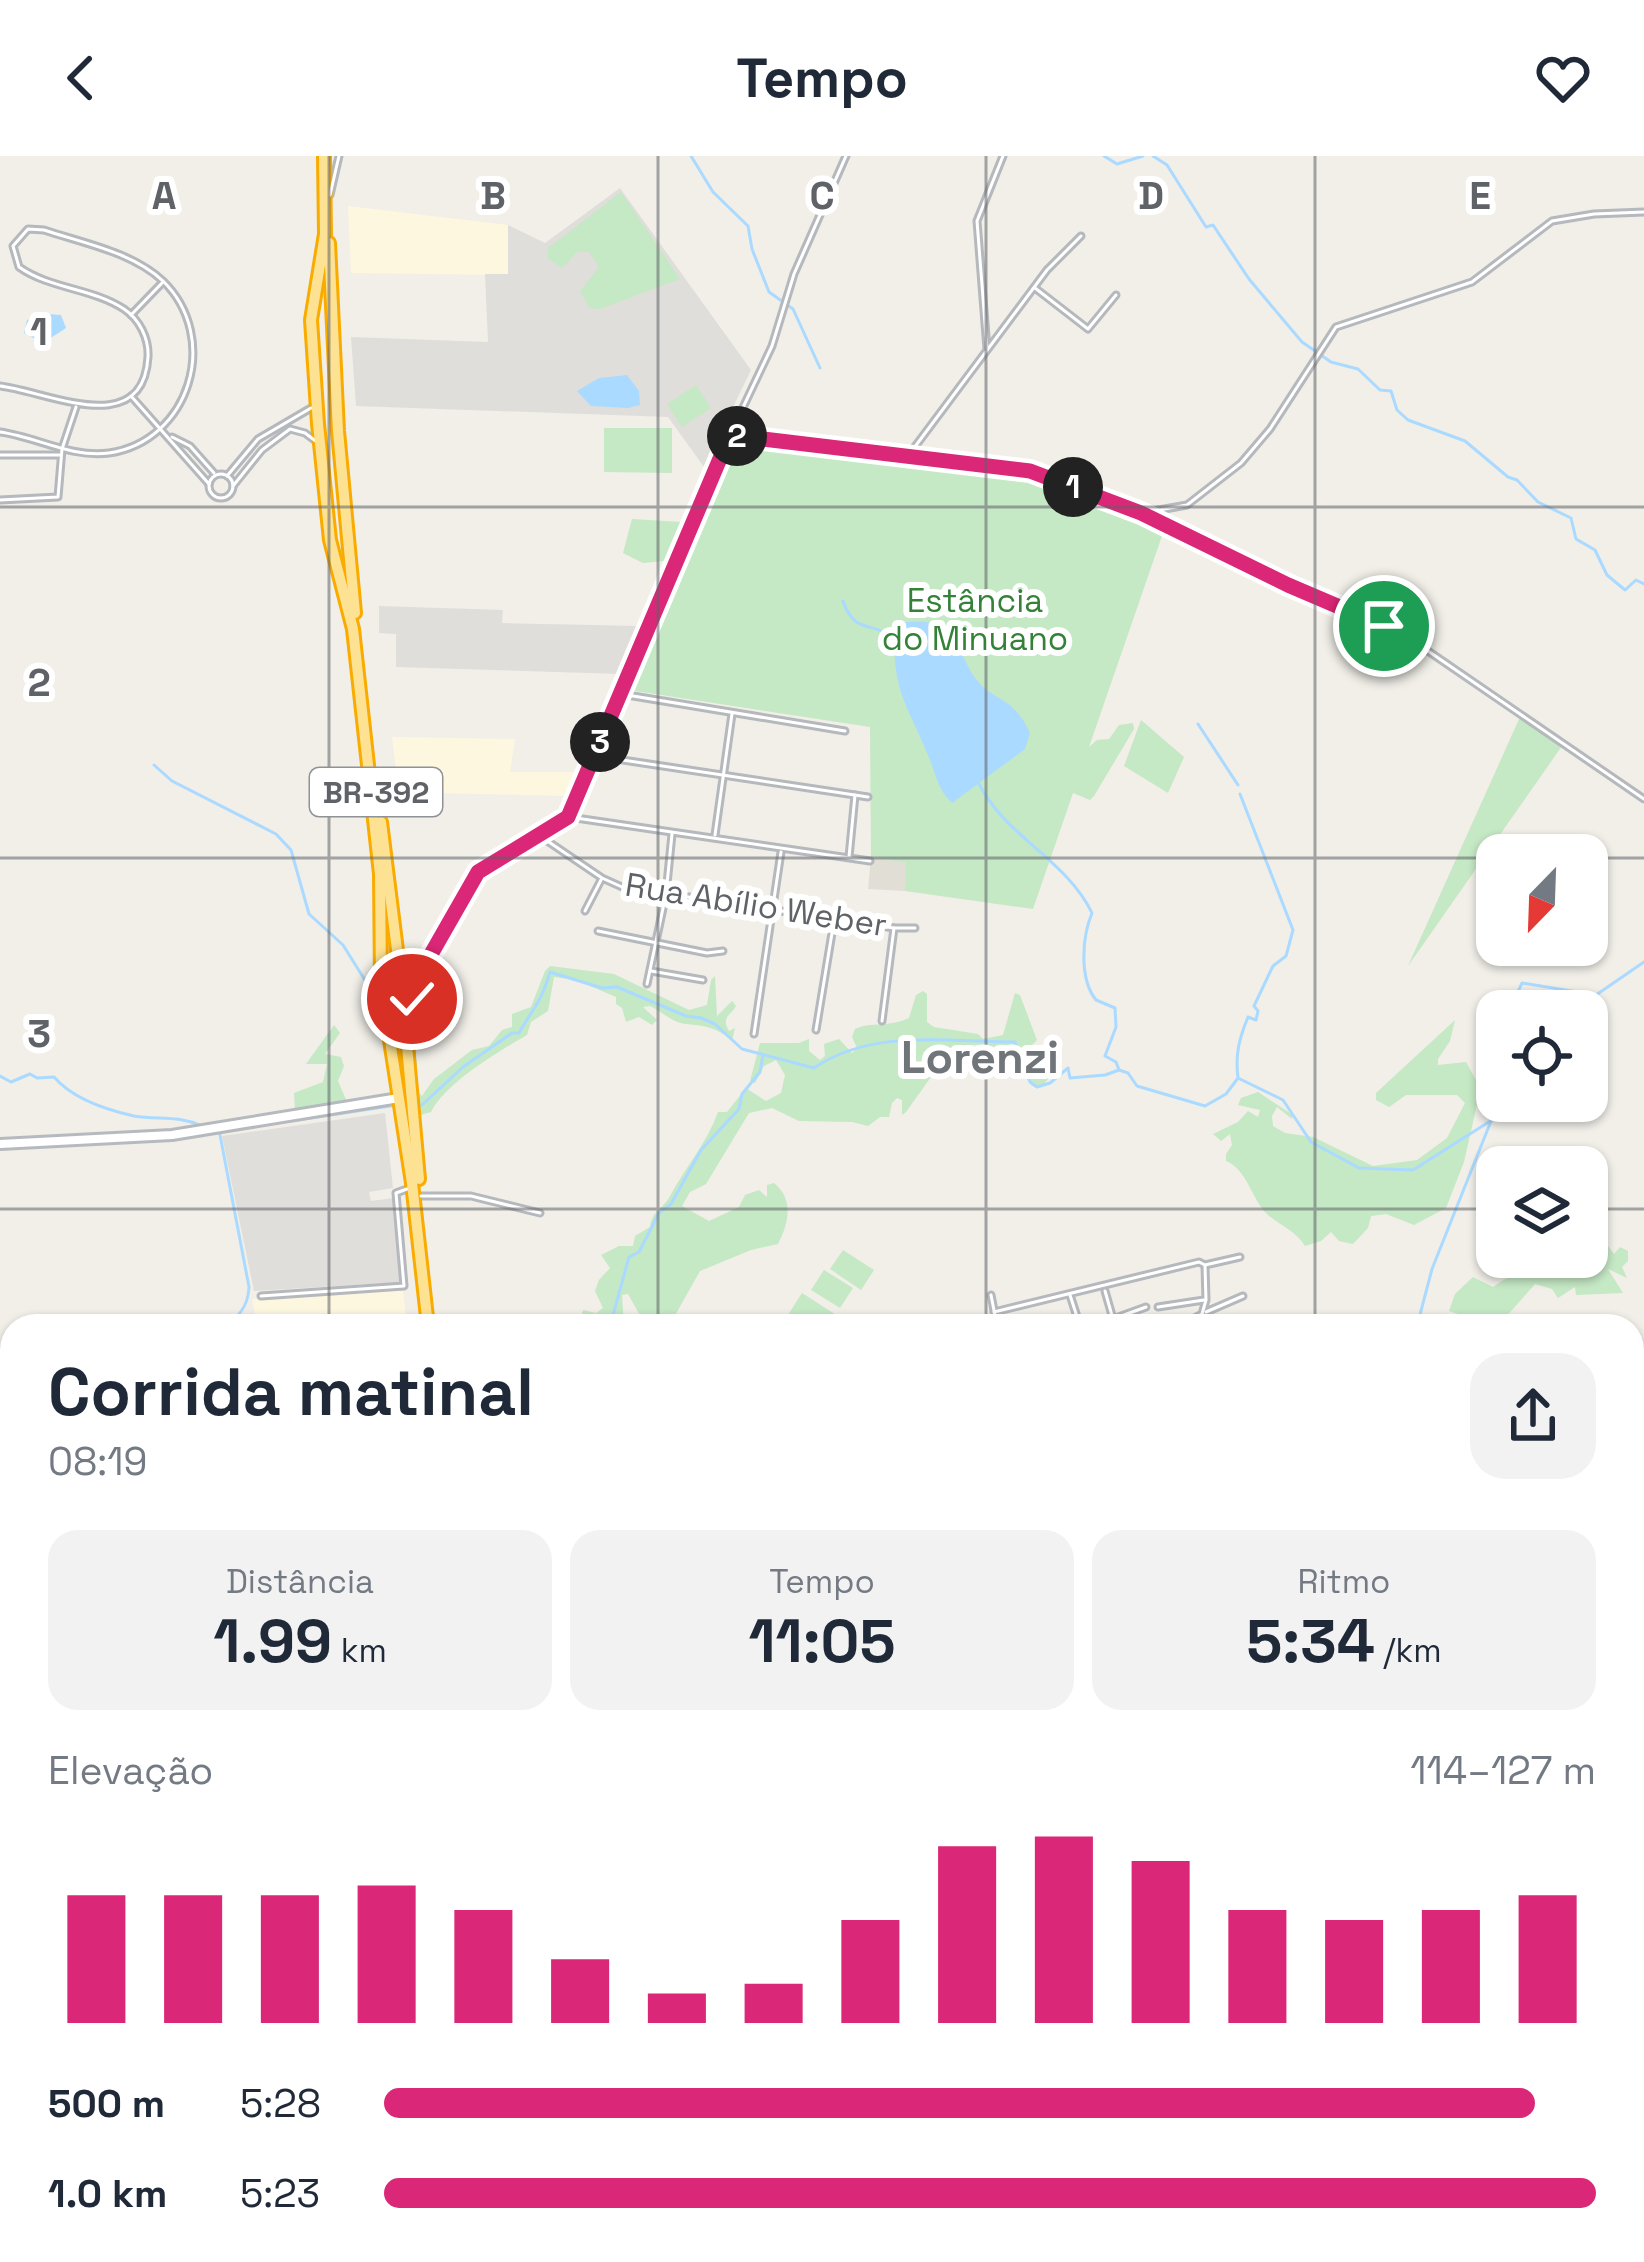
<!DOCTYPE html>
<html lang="pt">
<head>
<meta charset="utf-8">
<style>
	body { margin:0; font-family:"Space Grotesk",sans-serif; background:#f2f2f3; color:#1f2937; height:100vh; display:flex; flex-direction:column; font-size:45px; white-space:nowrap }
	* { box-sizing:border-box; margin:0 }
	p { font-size:39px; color:#747a83 }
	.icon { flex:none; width:66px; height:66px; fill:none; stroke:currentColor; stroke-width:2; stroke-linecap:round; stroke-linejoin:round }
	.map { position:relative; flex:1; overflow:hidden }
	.drawer { position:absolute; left:0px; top:1158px; width:1644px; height:948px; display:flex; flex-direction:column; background:#fff; border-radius:36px 36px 0 0; box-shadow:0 3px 9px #0004 }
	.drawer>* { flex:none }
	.needle { width:78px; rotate:203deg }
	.buttons { position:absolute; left:1476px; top:678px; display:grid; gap:24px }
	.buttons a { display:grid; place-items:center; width:132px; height:132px; border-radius:24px; background:#fff; box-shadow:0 3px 9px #0004; font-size:60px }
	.pin { position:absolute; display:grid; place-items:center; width:102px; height:102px; color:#fff; margin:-51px; border:6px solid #fff; border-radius:50%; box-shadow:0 3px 12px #0007 }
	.km { position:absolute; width:60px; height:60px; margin:-30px; border-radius:50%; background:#222; color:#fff; font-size:33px; line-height:60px; text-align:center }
	.round { display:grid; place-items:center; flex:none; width:126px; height:126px; border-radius:36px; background:#f2f2f3 }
	.summary { display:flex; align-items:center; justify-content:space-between; height:204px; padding:0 48px }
	h1 { font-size:66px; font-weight:700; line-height:90px }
	.metrics { display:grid; grid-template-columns:repeat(3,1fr); gap:18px; height:204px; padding:12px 48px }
	.metrics div { display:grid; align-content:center; border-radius:30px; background:#f2f2f3; text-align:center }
	.metrics b { font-size:60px; font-weight:700 }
	.metrics small { font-size:33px; font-weight:400 }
	.metrics p { font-size:33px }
	.chart { height:336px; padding:24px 48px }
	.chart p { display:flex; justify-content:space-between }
	.chart svg { width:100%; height:216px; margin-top:12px; stroke:#db2777; stroke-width:6 }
	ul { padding:0 48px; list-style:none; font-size:39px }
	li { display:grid; grid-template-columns:192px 144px 1fr; align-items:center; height:90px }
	li i { height:30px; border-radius:15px; background:#db2777 }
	header { display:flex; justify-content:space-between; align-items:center; height:156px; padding:0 48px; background:#fff; font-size:54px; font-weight:700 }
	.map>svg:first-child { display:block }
	.commercial { fill:#fef7e0 }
	.industrial { fill:#e0deda }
	.education { fill:#e1ded6 }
	.green { fill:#c5e8c5 }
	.water { fill:#aadaff }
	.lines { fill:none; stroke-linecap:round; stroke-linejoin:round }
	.stream { stroke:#aadaff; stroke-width:3 }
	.street-casing { stroke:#b5b8bc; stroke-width:9 }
	.secondary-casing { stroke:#b6babf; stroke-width:14 }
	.highway-casing { stroke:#f9ab00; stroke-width:16 }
	.street { stroke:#fff; stroke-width:3 }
	.secondary { stroke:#fff; stroke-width:8 }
	.highway { stroke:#fde293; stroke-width:10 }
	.route-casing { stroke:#fff; stroke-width:24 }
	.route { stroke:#db2777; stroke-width:15 }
	.grid { fill:none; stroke:#5f6368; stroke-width:3; stroke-opacity:0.55 }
	.labels { text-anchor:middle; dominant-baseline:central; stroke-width:12; stroke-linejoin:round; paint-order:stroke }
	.shield { fill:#fff; stroke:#8f9295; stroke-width:3 }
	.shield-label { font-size:30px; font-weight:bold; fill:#5f6368 }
	.park-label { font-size:33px; fill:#348238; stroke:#fff }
	.street-label { font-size:33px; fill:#5f6368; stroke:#fff }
	.district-label { font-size:45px; font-weight:bold; fill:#70757a; stroke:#fff }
	.grid-label { font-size:39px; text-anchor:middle; font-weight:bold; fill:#5f6368; stroke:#fff; stroke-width:12; stroke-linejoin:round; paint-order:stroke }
</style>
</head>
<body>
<header><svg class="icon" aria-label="back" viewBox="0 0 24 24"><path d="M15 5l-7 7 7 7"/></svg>Tempo<svg class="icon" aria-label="heart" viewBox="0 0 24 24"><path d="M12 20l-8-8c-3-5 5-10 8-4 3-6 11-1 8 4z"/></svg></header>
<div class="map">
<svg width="1644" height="2106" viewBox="0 0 1644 2106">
	<rect width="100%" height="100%" fill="#f1efe8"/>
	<g class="commercial">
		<polygon points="348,50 508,69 508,119 351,117"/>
		<polygon points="392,581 515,583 510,616 577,616 568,640 399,636"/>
		<polygon points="403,1134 407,1170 257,1170 252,1143"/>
	</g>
	<g class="industrial">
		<polygon points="620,32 751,214 704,311 668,261 356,250 351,181 488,186 485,118 508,118 508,69 545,87"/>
		<polygon points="379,450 503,454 502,467 639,470 620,518 396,511 396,478 379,477"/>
		<polygon points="385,957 393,1032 369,1036 371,1045 394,1042 404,1126 254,1135 222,980"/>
	</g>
	<polygon class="education" points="871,701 907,707 905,735 868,733"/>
	<g class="green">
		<polygon points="621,36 680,123 600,153 590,152 580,135 599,111 589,96 577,96 562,112 548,103 548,92"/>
		<polygon points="696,229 711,252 682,271 667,248"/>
		<polygon points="604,272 672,272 672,317 604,316"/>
		<polygon points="734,283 1045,322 1163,377 1089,591 1097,584 1109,583 1119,569 1133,567 1134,573 1094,640 1090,644 1073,637 1033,753 905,735 906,707 871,701 870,571 629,534"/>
		<polygon points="632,363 681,366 678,381 664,405 643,407 623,397"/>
		<polygon points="1520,561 1562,590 1408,810"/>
		<polygon points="1141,564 1184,601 1168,637 1124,610"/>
		<path d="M550,810L614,818L689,854L707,849L711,824L715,820L717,860L732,845L736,850C730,860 721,861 729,875L735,872L732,885C717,871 705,870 686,868C673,867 661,855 650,850L643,851L657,864L652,869L639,861L626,866L622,852L616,848V841L576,824L554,821L548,855L531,866L527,879C499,895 445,927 431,956L417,960L407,875L411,870L418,936L422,940L434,923L472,894L489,890L502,874L512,871V858L531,851L545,815Z"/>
		<path d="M923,835L927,838V866L934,871L978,878L983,883L1003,879L1015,837L1020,839L1037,884L1030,891V910L1035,919L1043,912L1053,917L1044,928L1032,930L1007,895C989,887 969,887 951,893L906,956L902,959V944L897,942L892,947L889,961H880L868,970L852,966L799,965L772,952L749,957L706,1028L690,1036L682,1050L709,1065L739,1051L745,1039L759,1034L767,1041V1029L774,1027C794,1043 789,1067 778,1088L751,1094L700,1115L669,1170H646L628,1138L622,1139L624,1170H603L598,1164L587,1165L581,1161L583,1154L596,1157L603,1152L595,1135L599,1124L610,1112L601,1099L619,1090H633L635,1080L650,1071C652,1055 662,1054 670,1040C685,1012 708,985 718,956H727L746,932L766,945L781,937L785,919L776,904L764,910L755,927L750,925L760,887H799L809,883V895L820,904L825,900L824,888L839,883L852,897L857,892L852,881L855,873C872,865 888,872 909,862L916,839Z"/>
		<path d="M1455,864L1450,885L1438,903V909L1466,906L1476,924L1478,944L1464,1006L1446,1052L1414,1069L1386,1058L1371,1060L1368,1072L1353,1088L1339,1085L1331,1076L1321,1085L1305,1090C1295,1074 1280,1070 1267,1058C1252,1044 1247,1013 1226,1005V998L1232,989L1230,978L1221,985L1213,978L1238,966L1248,955L1258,961L1260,954L1238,949L1241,942L1258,936L1293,959L1292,963L1277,951L1272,960L1273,970L1285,977L1313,981L1373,1010L1417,1004L1447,982L1465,947L1457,939H1406L1389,951L1376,944V937Z"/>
		<polygon points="334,869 340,877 325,898 341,901 344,910 338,925 347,946 295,954 294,937 323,926 327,908 306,908"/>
		<path d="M1605,1086L1614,1098L1620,1091L1628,1095V1105L1622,1111L1627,1122L1608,1113L1623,1137L1576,1139L1575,1131L1558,1142L1552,1133L1535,1128L1504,1163L1509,1170H1456L1464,1160L1449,1155L1455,1138L1473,1121L1493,1131C1522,1109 1524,1126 1551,1118L1553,1106L1560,1110L1563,1103L1587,1101L1588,1090L1593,1093Z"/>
		<polygon points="843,1094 874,1114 861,1134 830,1113"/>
		<polygon points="824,1114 853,1132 840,1152 811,1134"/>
		<polygon points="802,1137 841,1162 836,1170 781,1170"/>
		<polygon points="1642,1387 1644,1546 1632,1553 1632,1389"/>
		<polygon points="0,1976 12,1978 12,2094 31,2094 26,2106 0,2106"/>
	</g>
	<g class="water">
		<polygon points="47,158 61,159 66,172 43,187 24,177 27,164"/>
		<polygon points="627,219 639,235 640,249 628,252 591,250 577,235 599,222"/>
		<path d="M906,466C914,466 928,465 935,468C957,477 963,506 976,523C993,546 1013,539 1030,577L1025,593L952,647C938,633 937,622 930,604C909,551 891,535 895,474Z"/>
		<polygon points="1644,1640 1640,1733 1644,1848 1634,1906 1640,1937 1644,1939 1644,1961 1632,1932 1632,1879 1638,1824 1633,1719"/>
	</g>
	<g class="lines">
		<g class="stream">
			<polyline points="691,0 713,36 748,70 752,93 769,136 793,153 820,212"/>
			<polyline points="1104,0 1117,8 1143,0"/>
			<polyline points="1153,0 1167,9 1206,71 1213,69 1249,123 1302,186 1331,206 1358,213 1380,234 1391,235 1397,254 1408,264 1465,285 1508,321 1517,324 1538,346 1571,362 1576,383 1595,394 1607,419 1625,434 1636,424 1644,428"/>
			<path d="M843,445C855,480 872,464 896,483"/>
			<polyline points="1198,568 1238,629"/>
			<polyline points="154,609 172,625 276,678 291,694 309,758 343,789 368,829 377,836"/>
			<path d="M978,626C1005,681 1066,703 1092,757C1082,781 1079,823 1096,844L1115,852L1116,871L1105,900L1116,906L1119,914"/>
			<polyline points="412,848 416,928"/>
			<polyline points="1509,855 1522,827 1596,839 1644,806"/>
			<polyline points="1497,880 1491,893 1497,919"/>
			<path d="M0,920L11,926L30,918L37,922L54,921C72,942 107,954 134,960C159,964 178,959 202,970"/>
			<polyline points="1240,923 1283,944 1311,986 1359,1012 1413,1014 1492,964"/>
			<path d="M415,950L422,949L463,911L512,877H519C533,852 541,847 550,816L602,832L617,831L686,860L701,862L715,868L742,893L814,912C873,872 947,886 1015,886L1030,926L1037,931L1050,927L1068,912L1070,922L1105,919L1119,914L1128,917L1137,930L1205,950L1226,938L1238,922C1235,899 1239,883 1248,861L1256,864L1258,855L1254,850L1273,810L1286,800L1293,774L1240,638"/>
			<polyline points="217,976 397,949"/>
			<path d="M218,1170C238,1164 248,1152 249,1131L220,979"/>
			<polyline points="610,1170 629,1101 639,1096 659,1057 671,1048 701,994 739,953 742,938 760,916 763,899"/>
			<polyline points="1417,1170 1432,1113 1499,945"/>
			<polyline points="0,1278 12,1273"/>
			<polyline points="0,1585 12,1578"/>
			<polyline points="0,1919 12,1919"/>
			<polyline points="0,2059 12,2044"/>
			<polyline points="1270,2106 1279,2094"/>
		</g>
		<g class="street-casing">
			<g id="street">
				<polyline points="846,0 794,118 772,190 730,279 1030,315 1141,357 1288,429 1412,484 1644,643"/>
				<polyline points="330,39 339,0"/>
				<polyline points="1035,132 1088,173 1116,139"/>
				<polyline points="131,159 162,127"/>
				<polyline points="987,193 977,65 1003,0"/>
				<path d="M0,230C46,235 143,285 148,201C149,182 139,163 124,153C92,132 50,133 19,111L13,90L28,73L44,74C83,87 132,96 163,125C221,182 190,285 109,297C71,302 37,281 0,276"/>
				<polyline points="131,240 209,328"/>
				<polyline points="172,281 190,290 214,317"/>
				<polyline points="0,299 60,299"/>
				<polyline points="908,300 1047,114 1081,80"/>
				<circle cx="221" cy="330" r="12"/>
				<polyline points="227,320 258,283 311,252"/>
				<polyline points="233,330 262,294 290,273 305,277 317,286"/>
				<polyline points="0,344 58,341 62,293 76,251"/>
				<polyline points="1142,357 1187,349 1241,307 1270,273 1336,171 1472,126 1552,65 1594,58 1644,56"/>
				<polyline points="621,538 845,575"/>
				<polyline points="596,600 868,641"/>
				<polyline points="569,661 870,705"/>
				<polyline points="715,679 732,558"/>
				<polyline points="540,680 602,722 622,731 894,772 915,772"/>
				<polyline points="849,701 855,639"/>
				<polyline points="585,755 601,724"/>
				<polyline points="598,775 707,797 723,795"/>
				<polyline points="651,815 703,824"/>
				<polyline points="647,828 666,738 672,678"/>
				<polyline points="882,865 894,772"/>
				<polyline points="816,874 834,765"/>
				<polyline points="754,878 781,696"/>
				<polyline points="421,1040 471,1040 540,1057"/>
				<polyline points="1105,1135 1113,1163 1146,1151"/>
				<polyline points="991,1139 997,1170"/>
				<polyline points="1070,1139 1080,1170"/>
				<polyline points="261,1140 404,1130 396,1037 407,1033"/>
				<polyline points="1158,1151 1204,1144"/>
				<polyline points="994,1156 1199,1106 1205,1109 1240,1101"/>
				<polyline points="1206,1156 1243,1140"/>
				<polyline points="1179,1170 1202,1158 1206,1144 1205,1110"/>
				<polyline points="0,1354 12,1353"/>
				<polyline points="0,1611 12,1612"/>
				<polyline points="0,1832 12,1834"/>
				<polyline points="0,1873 12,1872"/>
				<polyline points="203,2094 203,2106"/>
				<polyline points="253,2094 253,2106"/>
				<polyline points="351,2094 351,2106"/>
				<polyline points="636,2094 675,2106"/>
				<polyline points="58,2106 58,2094"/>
				<polyline points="106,2106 106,2094"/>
				<polyline points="155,2106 155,2094"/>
				<polyline points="302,2106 302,2094"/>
				<polyline points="400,2106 400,2094"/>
				<polyline points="449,2106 449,2094"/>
				<polyline points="738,2106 742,2094"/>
				<polyline points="768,2106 771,2094"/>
				<polyline points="1021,2106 1024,2094"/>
			</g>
		</g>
		<g class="secondary-casing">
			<g id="secondary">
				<path d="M406,855C420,818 454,738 483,711C503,692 535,682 559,669L568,661L730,279"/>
				<polyline points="0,988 172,979 399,942"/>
			</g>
		</g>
		<g class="highway-casing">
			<g id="highway">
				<polyline points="324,0 325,78 311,164 318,268 330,384 353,473 380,718 381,826 412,1027 428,1170"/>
				<polyline points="329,87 338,275 355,457"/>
				<polyline points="381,666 402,834 419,1023"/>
				<polyline points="399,808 412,817 419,817"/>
				<polyline points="509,2106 510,2094"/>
			</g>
		</g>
		<use href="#street" class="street"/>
		<use href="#secondary" class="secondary"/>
		<use href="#highway" class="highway"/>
	</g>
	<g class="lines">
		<g class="route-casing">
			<polyline id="route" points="412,843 422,814 478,716 568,661 730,279 1030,315 1141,357 1288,429 1384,470"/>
		</g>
		<use href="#route" class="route"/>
	</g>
	<path class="grid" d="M329,0V1170M658,0V1170M986,0V1170M1315,0V1170M0,351H1644M0,702H1497M1587,702H1644M0,1053H1497M1587,1053H1644M0,1404H12M1632,1404H1644M0,1755H12M1632,1755H1644M329,2094V2106M658,2094V2106M986,2094V2106M1315,2094V2106"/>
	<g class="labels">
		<rect class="shield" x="310" y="612" width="132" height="48" rx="9"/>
		<g class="shield-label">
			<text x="376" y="636">BR-392</text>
		</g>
		<g class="park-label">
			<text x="975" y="445">Estância<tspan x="975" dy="38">do Minuano</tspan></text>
		</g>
		<g class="street-label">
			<text transform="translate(756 749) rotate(9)">Rua Abílio Weber</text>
		</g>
		<g class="district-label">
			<text x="980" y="901">Lorenzi</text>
		</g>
	</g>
	<g class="grid-label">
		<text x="164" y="53">A</text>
		<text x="493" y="53">B</text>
		<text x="822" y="53">C</text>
		<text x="1151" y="53">D</text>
		<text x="1480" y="53">E</text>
		<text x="39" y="189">1</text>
		<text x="39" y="540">2</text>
		<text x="39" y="891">3</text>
	</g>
</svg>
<div class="buttons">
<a><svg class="needle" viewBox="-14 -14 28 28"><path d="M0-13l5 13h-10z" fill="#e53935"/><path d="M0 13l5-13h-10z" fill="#747a83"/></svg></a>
<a><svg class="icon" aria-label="locate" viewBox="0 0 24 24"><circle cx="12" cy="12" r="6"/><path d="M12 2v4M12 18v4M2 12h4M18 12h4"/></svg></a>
<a><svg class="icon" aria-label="layers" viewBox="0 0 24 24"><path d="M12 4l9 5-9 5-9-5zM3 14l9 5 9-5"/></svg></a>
</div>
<div class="pin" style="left:1384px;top:470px;background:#1e9e55"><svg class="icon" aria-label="arrive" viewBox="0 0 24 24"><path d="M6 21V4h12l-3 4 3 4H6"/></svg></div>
<div class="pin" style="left:412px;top:843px;background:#d93025"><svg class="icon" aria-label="check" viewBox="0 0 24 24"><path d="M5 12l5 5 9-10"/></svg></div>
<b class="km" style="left:1073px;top:331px">1</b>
<b class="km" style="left:737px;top:280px">2</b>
<b class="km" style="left:600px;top:586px">3</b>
<section class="drawer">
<div class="summary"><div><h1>Corrida matinal</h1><p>08:19</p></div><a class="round"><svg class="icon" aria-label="share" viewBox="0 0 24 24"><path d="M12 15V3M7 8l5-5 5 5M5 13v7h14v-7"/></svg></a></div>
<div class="metrics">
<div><p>Distância</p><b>1.99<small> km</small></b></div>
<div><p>Tempo</p><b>11:05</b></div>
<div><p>Ritmo</p><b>5:34<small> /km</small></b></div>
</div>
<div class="chart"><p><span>Elevação</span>114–127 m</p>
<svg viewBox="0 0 160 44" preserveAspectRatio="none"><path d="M5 44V18M15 44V18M25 44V18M35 44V16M45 44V21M55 44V31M65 44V38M75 44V36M85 44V23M95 44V8M105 44V6M115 44V11M125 44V21M135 44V23M145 44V21M155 44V18"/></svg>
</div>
<ul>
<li><b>500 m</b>5:28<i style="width:95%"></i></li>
<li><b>1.0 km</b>5:23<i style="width:100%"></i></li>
</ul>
</section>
</div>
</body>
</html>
